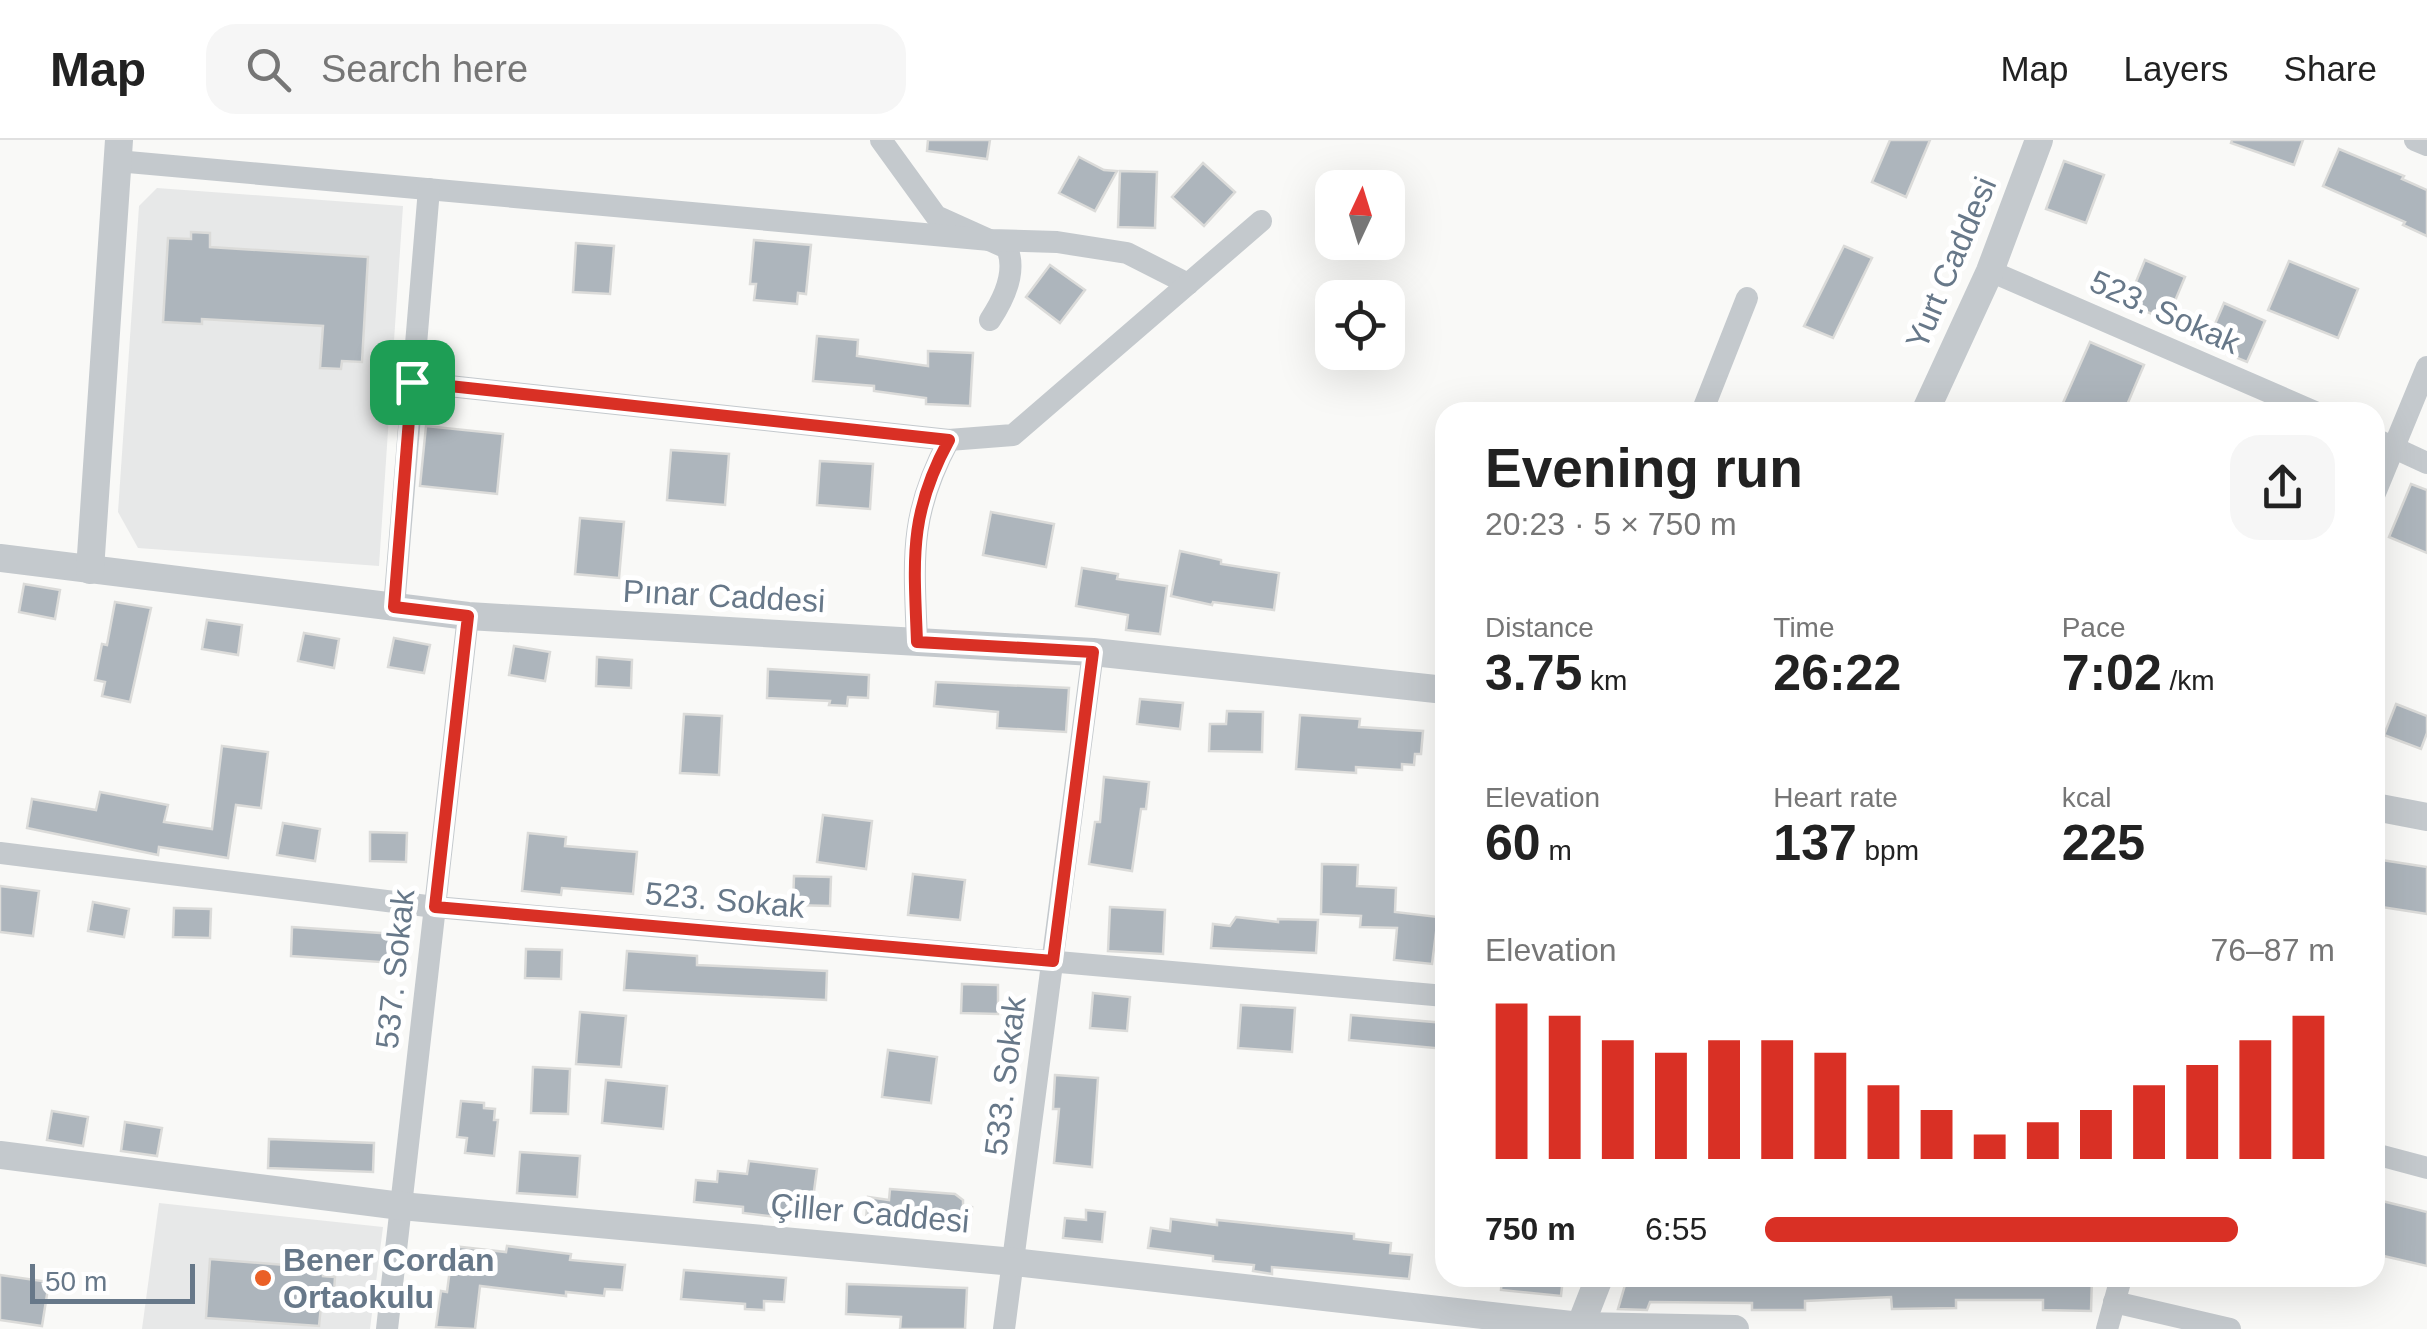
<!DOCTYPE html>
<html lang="en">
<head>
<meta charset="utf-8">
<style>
	body { margin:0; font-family:Helvetica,sans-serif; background:#f6f6f6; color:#222; height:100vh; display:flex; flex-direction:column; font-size:38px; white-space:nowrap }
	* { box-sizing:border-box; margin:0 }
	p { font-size:32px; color:#767676 }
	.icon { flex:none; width:55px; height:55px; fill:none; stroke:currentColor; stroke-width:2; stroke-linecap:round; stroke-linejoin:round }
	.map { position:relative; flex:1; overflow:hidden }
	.panel { position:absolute; left:1435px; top:262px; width:950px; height:885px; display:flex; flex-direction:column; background:#fff; border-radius:30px; box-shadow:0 10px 40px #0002 }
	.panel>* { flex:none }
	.needle { width:65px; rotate:4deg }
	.buttons { position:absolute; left:1315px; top:30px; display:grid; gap:20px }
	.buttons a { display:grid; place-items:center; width:90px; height:90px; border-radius:20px; background:#fff; box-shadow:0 10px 40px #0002; font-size:50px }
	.scale { position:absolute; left:30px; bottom:25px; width:165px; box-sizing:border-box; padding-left:10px; border:5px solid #677889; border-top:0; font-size:28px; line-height:35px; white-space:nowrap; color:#677889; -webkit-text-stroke:8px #fff; paint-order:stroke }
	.pin { position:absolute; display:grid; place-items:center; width:85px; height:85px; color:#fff; margin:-42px; border-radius:20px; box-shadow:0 5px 15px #0006 }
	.round { display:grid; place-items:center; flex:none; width:105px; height:105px; border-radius:30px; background:#f6f6f6 }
	.overview { display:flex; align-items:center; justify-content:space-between; height:170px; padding:0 50px }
	h1 { font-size:55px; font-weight:800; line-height:75px }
	.figures { display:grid; grid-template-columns:repeat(3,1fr); gap:15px; height:170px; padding:10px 50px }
	.figures div { display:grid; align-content:center }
	.figures b { font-size:50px; font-weight:800 }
	.figures small { font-size:28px; font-weight:400 }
	.figures p { font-size:28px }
	.chart { height:280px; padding:20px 50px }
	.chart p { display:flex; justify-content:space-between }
	.chart svg { width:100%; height:180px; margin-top:10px; stroke:#d93025; stroke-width:6 }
	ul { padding:0 50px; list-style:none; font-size:32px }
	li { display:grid; grid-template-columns:160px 120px 1fr; align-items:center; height:75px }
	li i { height:25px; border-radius:12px; background:#d93025 }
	header { display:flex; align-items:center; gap:60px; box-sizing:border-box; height:140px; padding:0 50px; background:#fff; border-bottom:2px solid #e0e0e0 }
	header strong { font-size:48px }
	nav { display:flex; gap:55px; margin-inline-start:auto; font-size:35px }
	.search { width:700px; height:90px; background:#f6f6f6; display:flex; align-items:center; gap:25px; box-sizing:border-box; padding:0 35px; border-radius:30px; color:#767676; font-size:38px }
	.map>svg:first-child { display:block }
	.built { fill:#e7e8e8 }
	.building { fill:#adb5bc; stroke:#dbdbd9; stroke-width:2.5 }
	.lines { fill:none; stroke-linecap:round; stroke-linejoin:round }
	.minor { stroke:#c4c9cd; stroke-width:22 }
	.tertiary { stroke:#c4c9cd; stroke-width:28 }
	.route-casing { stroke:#fff; stroke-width:20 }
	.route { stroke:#d93025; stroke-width:12 }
	.poi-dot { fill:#ea6026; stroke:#fff; stroke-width:4 }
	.labels { text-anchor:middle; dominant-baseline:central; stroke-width:10; stroke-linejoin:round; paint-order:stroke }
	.street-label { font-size:32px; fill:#677889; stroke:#fff }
	.poi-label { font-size:32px; font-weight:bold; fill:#677889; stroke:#fff; text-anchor:start }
</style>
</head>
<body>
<header>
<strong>Map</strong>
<div class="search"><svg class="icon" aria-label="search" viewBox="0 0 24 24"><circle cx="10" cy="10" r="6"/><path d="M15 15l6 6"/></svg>Search here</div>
<nav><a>Map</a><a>Layers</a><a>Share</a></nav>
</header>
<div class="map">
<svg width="2427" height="1189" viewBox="0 0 2427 1189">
	<rect width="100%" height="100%" fill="#f9f9f7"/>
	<g class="built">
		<polygon points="157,48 403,66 379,426 138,408 118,372 139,66"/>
		<polygon points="159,1063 383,1087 370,1189 142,1189"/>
	</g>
	<g class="building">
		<polygon points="928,0 990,0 987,19 927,11"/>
		<polygon points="1890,0 1930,0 1906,57 1872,42"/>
		<polygon points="2232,0 2303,0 2294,25 2231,3"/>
		<polygon points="2339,9 2404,36 2402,39 2427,50 2427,96 2403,85 2405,82 2323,46"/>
		<polygon points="1079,17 1104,30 1117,31 1095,71 1059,53"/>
		<polygon points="2064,21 2104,35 2086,83 2046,69"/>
		<polygon points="1203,23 1235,52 1204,86 1172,57"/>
		<polygon points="1120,31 1157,32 1155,88 1118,87"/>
		<polygon points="191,92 210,93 210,107 368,117 362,222 342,221 341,229 320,228 323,186 202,179 202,184 163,182 168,98 191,99"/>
		<polygon points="754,100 811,105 806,154 798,153 797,164 754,160 756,144 750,144"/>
		<polygon points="576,103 614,106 610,154 573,152"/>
		<polygon points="1844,106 1872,118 1833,198 1804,186"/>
		<polygon points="2145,120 2185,137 2167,180 2127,164"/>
		<polygon points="2289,121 2358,149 2338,198 2268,170"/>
		<polygon points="1050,125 1085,150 1060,183 1026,157"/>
		<polygon points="2224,163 2265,181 2247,222 2206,205"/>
		<polygon points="817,196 858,200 857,216 928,226 928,211 973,213 970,266 926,264 926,258 874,251 874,246 813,241"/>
		<polygon points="2090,202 2144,225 2124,272 2059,272"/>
		<polygon points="426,286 503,294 497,354 420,346"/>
		<polygon points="671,310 729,314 725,365 667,360"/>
		<polygon points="820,321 873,324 870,369 817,365"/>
		<polygon points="2411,344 2427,350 2427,413 2389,397"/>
		<polygon points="991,372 1054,384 1046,427 983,415"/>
		<polygon points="580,378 624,382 619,438 575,434"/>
		<polygon points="1180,411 1221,420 1221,424 1279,433 1274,470 1213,462 1212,465 1171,456"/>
		<polygon points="1082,428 1118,434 1117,439 1167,446 1160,494 1126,490 1128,475 1076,466"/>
		<polygon points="24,444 60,450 55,479 19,472"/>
		<polygon points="115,462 151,468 130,562 102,556 105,542 95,540 102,504 107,505"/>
		<polygon points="207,480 242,485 238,515 202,509"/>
		<polygon points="304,493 339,499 334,528 298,521"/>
		<polygon points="394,498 430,505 424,533 388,527"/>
		<polygon points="514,506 550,512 545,541 509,535"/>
		<polygon points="597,517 632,520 631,548 596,546"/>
		<polygon points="768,529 869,535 868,558 848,557 847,566 829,565 830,561 767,558"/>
		<polygon points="936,542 1069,548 1066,592 997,588 998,572 934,566"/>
		<polygon points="1140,559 1183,563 1180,589 1137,584"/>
		<polygon points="2396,564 2427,576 2427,593 2421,609 2384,595"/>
		<polygon points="1227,571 1263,572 1262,612 1209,611 1210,584 1226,584"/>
		<polygon points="684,574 722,576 719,635 680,633"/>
		<polygon points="1300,575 1360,579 1359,587 1423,591 1421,614 1415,614 1414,625 1402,624 1402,630 1356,627 1356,633 1296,629"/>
		<polygon points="222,606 268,612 261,668 236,665 228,718 159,707 158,715 27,688 32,659 96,670 100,652 168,665 164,682 212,689"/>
		<polygon points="1104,637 1149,642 1146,669 1141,669 1132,731 1089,724 1095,682 1100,682"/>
		<polygon points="823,675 872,681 866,729 817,722"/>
		<polygon points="283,683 320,689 315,721 277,715"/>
		<polygon points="370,692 407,693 406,722 370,721"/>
		<polygon points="528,693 566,697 565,706 637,712 633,754 562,748 561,755 522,751"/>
		<polygon points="2375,719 2427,727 2427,774 2375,766"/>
		<polygon points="1322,724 1358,725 1357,746 1396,748 1395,772 1438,777 1432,824 1394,820 1397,788 1360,787 1361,776 1321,774"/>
		<polygon points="913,734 965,740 960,780 908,775"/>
		<polygon points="794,736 831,737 830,766 793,765"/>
		<polygon points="0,746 39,751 33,796 0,792"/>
		<polygon points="93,762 129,769 124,797 88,791"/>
		<polygon points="1110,767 1165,770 1163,814 1108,811"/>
		<polygon points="174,768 211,769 210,798 173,797"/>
		<polygon points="1236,777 1278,782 1278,779 1318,780 1316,813 1211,808 1213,784 1230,786"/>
		<polygon points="292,787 395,794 395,823 291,816"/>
		<polygon points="526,809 562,810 561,839 525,838"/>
		<polygon points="627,811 697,816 697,825 827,831 826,860 624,850"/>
		<polygon points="962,844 998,845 998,874 961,873"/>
		<polygon points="1093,853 1130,857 1127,891 1090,888"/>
		<polygon points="1241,865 1295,868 1292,912 1238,908"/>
		<polygon points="580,872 626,876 621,927 576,924"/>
		<polygon points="1351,875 1445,883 1445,909 1349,900"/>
		<polygon points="888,910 937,917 931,963 882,957"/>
		<polygon points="533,927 570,929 568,974 531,973"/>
		<polygon points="1055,935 1098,938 1092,1027 1054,1023 1059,969 1053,969"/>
		<polygon points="606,940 667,946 663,989 602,983"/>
		<polygon points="461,961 484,963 484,968 495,969 494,980 498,980 494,1016 465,1013 467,998 457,997"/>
		<polygon points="52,971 88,977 83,1006 47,1000"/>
		<polygon points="125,982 162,988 157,1016 121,1011"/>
		<polygon points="269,999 374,1003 373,1032 268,1028"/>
		<polygon points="520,1012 580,1016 577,1057 517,1053"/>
		<polygon points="749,1021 817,1029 810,1081 743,1073 743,1067 694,1062 696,1040 717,1042 718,1031 747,1034"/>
		<polygon points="890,1049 955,1054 963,1060 963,1066 972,1067 970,1090 866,1079 868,1057 889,1060"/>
		<polygon points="2382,1061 2427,1072 2427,1126 2375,1114 2375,1092"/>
		<polygon points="1086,1070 1105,1072 1102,1102 1063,1098 1065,1078 1086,1080"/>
		<polygon points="1171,1079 1217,1085 1217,1080 1354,1094 1354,1099 1391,1103 1390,1113 1412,1115 1409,1139 1272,1127 1272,1134 1253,1131 1254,1125 1213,1121 1213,1116 1148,1108 1151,1088 1170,1091"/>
		<polygon points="453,1106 506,1112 507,1106 571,1114 570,1120 625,1125 622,1150 605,1149 604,1156 566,1152 566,1156 480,1146 475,1189 436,1187 441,1151 447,1152"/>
		<polygon points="210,1119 323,1128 323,1136 335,1137 333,1167 321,1166 319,1186 206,1178"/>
		<polygon points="684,1130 786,1138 784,1162 764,1161 764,1170 745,1169 745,1164 681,1159"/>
		<polygon points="0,1135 49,1142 42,1186 0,1180"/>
		<polygon points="1502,1138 1563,1138 1561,1156 1501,1150"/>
		<polygon points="1627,1138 2092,1138 2091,1171 2043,1170 2043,1160 1956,1160 1956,1168 1892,1169 1891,1157 1805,1161 1805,1170 1752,1170 1752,1163 1650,1162 1647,1170 1618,1169"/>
		<polygon points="847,1144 967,1148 965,1189 900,1189 901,1177 846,1174"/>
	</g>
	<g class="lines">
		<g class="minor">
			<path d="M881,0L936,76L1007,108C1017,132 1004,159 990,180"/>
			<polyline points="2415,0 2427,5"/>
			<polyline points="117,21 990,100 1057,102 1127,113 1188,144"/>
			<polyline points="1990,131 2315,272"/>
			<polyline points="412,242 949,300 1013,295 1261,81"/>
			<polyline points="1702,272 1747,158"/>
			<polyline points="2375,299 2427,323"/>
			<polyline points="2375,353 2427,227"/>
			<polyline points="394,467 429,49"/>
			<path d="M917,502C914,420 908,376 949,300"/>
			<polyline points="0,713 435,767 1445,856"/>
			<polyline points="2375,1014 2427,1028"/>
			<polyline points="2114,1162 2230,1189"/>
			<polyline points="387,1189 468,476"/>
			<polyline points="1004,1189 1093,512"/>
			<polyline points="2107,1189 2121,1138"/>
		</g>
		<g class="tertiary">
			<polyline points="1925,272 1990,131 2039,0"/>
			<polyline points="0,418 468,476 1093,512 1445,550"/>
			<polyline points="90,430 119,0"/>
			<polyline points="2375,667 2427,677"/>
			<polyline points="0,1015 401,1066 1014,1122 1580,1186 1735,1189"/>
			<polyline points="1579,1189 1599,1138"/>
		</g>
	</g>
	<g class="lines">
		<g class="route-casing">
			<path id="route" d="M412,242L949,300C908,375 914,420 917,502L1093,512L1053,821L435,767L468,476L394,467Z"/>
		</g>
		<use href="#route" class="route"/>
	</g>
	<circle class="poi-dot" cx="263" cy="1138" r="10"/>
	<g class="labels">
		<g class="street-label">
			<text transform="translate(1951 123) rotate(-67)">Yurt Caddesi</text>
			<text transform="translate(2165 172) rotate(24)">523. Sokak</text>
			<text transform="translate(724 456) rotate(3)">Pınar Caddesi</text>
			<text transform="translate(725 760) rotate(5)">523. Sokak</text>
			<text transform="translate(395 829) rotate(-84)">537. Sokak</text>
			<text transform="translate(1005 936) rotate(-83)">533. Sokak</text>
			<text transform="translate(870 1073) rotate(5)">Çiller Caddesi</text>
		</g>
		<g class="poi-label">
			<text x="283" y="1120">Bener Cordan<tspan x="283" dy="37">Ortaokulu</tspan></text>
		</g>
	</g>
</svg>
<div class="buttons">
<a><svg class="needle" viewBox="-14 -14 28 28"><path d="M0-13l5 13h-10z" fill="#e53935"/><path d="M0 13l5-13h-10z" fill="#767676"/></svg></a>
<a><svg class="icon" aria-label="locate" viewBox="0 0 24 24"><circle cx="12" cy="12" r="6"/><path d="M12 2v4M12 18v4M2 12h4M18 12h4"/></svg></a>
</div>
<div class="scale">50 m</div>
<div class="pin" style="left:412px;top:242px;background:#1e9e55"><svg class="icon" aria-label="arrive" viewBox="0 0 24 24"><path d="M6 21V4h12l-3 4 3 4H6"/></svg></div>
<section class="panel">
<div class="overview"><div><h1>Evening run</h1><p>20:23 · 5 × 750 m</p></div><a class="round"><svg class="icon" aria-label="share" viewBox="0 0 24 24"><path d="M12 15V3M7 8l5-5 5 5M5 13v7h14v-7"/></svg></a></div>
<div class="figures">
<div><p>Distance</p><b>3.75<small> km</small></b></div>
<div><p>Time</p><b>26:22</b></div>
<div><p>Pace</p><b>7:02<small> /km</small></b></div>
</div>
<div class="figures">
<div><p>Elevation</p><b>60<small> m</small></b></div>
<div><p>Heart rate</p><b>137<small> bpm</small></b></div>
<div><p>kcal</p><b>225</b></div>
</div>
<div class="chart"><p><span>Elevation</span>76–87 m</p>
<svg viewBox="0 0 160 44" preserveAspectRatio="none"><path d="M5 44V6M15 44V9M25 44V15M35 44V18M45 44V15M55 44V15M65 44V18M75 44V26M85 44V32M95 44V38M105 44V35M115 44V32M125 44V26M135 44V21M145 44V15M155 44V9"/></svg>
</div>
<ul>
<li><b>750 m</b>6:55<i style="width:83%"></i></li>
</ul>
</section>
</div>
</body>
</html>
